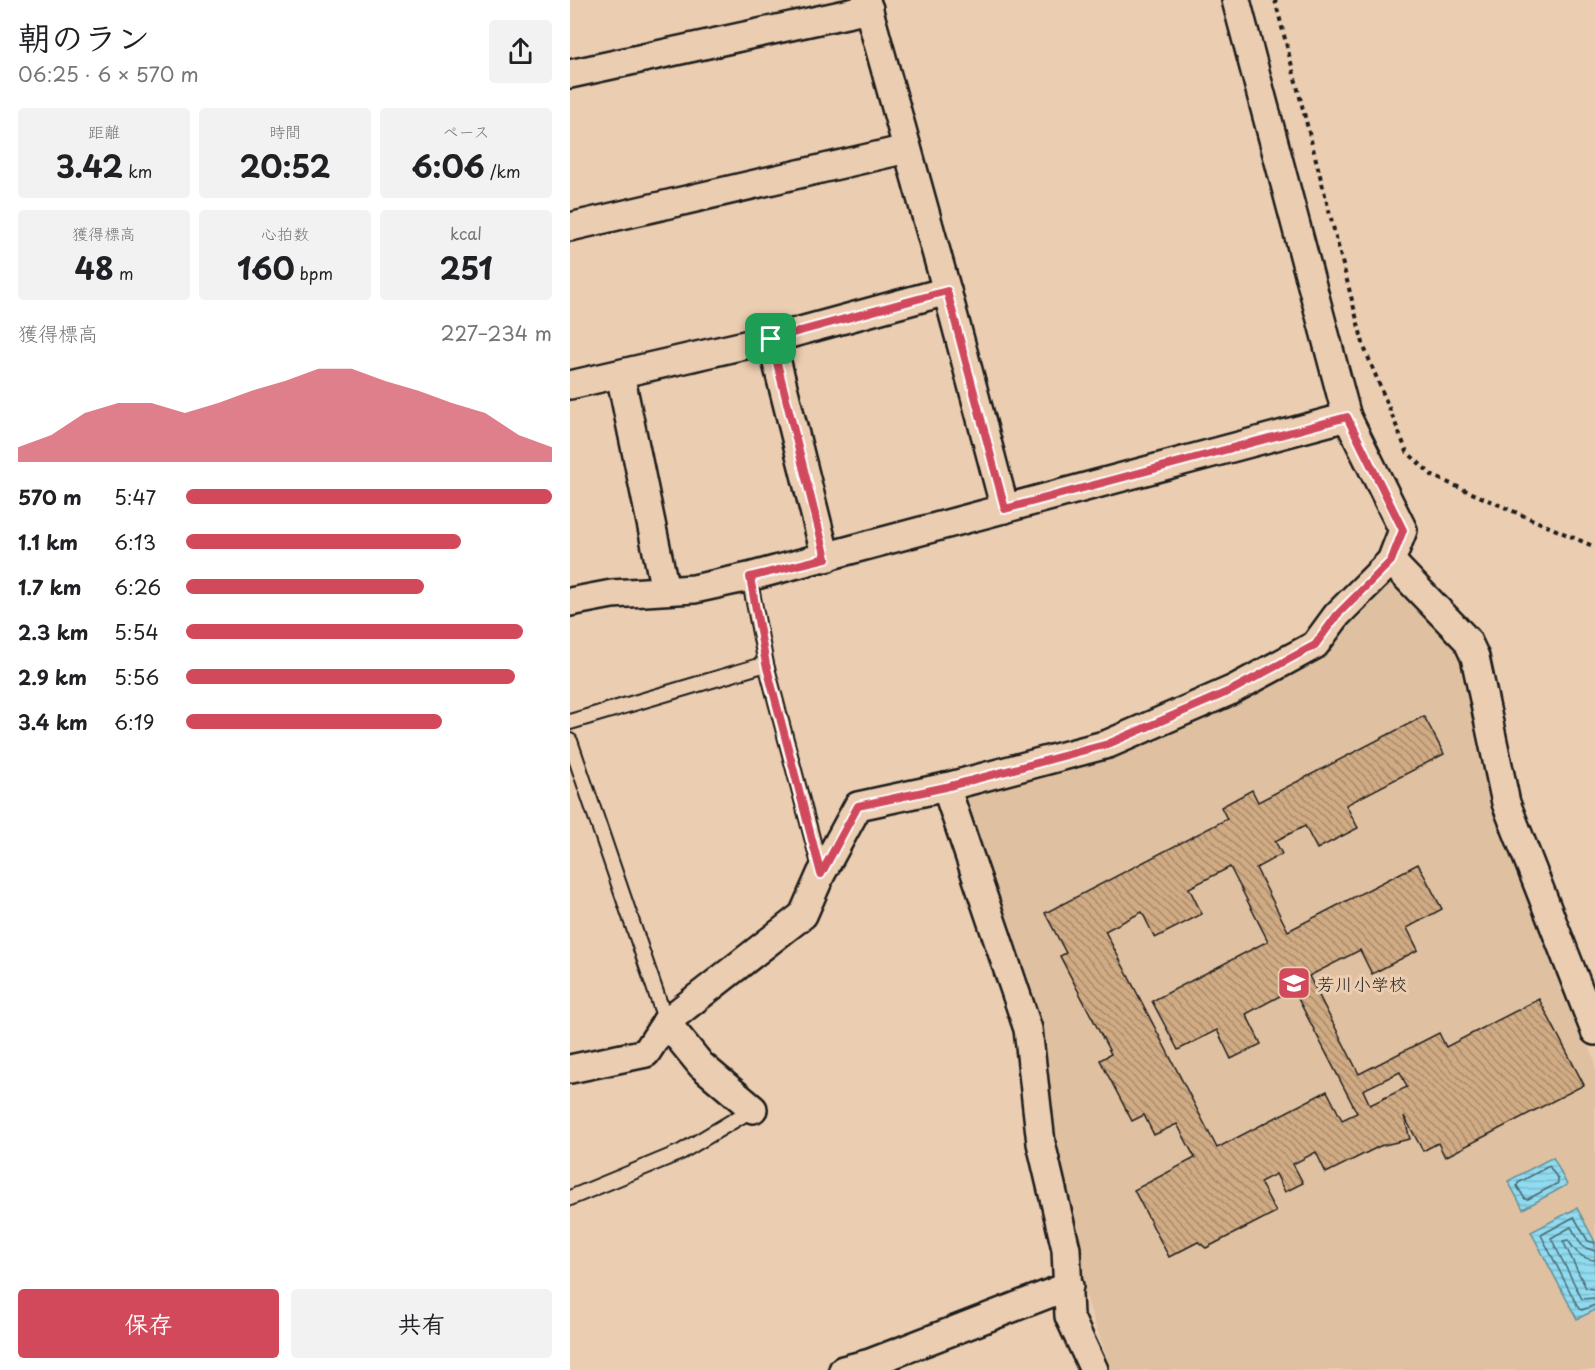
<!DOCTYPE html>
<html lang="ja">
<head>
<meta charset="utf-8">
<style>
	body { margin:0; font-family:"Playpen Sans","Klee One",sans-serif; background:#f2f2f2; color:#202124; height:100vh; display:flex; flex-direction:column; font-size:22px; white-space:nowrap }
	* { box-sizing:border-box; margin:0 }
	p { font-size:20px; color:#757577 }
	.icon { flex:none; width:33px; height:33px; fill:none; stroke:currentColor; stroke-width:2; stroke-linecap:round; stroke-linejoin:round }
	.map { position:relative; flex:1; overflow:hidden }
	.panel { display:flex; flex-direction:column; background:#fff; width:570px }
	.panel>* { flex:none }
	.pin { position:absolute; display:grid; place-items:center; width:51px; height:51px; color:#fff; margin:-26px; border-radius:12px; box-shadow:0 3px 9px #0006 }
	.round { display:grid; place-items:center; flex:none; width:63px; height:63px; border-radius:6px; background:#f2f2f2 }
	.summary { display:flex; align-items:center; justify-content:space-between; height:102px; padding:0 18px }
	h1 { font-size:33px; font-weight:700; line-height:45px }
	.figures { display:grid; grid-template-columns:repeat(3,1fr); gap:9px; height:102px; padding:6px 18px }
	.figures div { display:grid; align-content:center; border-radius:6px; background:#f2f2f2; text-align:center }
	.figures b { font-size:30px; font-weight:700 }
	.figures small { font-size:16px; font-weight:400 }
	.figures p { font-size:16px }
	.chart { height:168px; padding:12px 18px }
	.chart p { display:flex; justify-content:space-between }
	.chart svg { width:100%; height:108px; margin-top:6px; fill:#d1495b; opacity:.7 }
	.button { display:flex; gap:12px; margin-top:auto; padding:12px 18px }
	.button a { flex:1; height:69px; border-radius:6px; background:#d1495b; color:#fff; font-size:24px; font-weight:700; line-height:69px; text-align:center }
	.button a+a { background:#f2f2f2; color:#202124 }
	ul { padding:0 18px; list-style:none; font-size:20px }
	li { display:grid; grid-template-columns:96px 72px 1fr; align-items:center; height:45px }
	li i { height:15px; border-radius:8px; background:#d1495b }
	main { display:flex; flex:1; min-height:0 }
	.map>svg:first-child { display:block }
	.built { fill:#dfc0a1 }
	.water { fill:url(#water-rules); stroke:#628f9b; stroke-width:1.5 }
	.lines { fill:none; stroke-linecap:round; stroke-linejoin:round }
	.shore { stroke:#4a6871; stroke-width:1.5 }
	.building { fill:url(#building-back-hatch); stroke:#1c1c1c; stroke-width:1.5; fill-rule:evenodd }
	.lane-casing { stroke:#1c1c1c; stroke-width:18 }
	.street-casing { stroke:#1c1c1c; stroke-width:32 }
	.path { stroke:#1c1c1c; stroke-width:4; stroke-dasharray:4.5 4.5; stroke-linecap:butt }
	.lane { stroke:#ebcdb1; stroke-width:14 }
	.street { stroke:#ebcdb1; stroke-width:27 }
	.route-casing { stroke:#fff; stroke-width:12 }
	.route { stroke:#d1495b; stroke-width:8 }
	.labels { text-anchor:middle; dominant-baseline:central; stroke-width:6; stroke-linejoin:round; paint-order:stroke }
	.poi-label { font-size:18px; fill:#1c1c1c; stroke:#ebcdb1; text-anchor:start }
</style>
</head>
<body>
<main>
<section class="panel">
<div class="summary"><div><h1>朝のラン</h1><p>06:25 · 6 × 570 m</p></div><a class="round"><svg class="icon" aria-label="share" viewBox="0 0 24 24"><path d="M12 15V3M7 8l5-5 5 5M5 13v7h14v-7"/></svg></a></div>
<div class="figures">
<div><p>距離</p><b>3.42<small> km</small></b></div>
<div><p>時間</p><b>20:52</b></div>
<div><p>ペース</p><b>6:06<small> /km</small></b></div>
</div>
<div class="figures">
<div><p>獲得標高</p><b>48<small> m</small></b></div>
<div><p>心拍数</p><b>160<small> bpm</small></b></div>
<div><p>kcal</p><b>251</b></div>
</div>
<div class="chart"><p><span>獲得標高</span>227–234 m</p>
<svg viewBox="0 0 160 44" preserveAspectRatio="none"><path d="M0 44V38L10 33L20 24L30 20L40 20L50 24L60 20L70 15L80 11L90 6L100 6L110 11L120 15L130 20L140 24L150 33L160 38V44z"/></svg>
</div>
<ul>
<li><b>570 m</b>5:47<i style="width:100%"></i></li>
<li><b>1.1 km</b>6:13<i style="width:75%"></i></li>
<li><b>1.7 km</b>6:26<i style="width:65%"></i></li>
<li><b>2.3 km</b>5:54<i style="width:92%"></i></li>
<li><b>2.9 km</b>5:56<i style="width:90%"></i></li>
<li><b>3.4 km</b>6:19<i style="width:70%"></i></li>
</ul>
<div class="button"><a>保存</a><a>共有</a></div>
</section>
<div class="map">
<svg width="1025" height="1370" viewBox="0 0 1025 1370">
	<defs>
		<pattern id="water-rules" width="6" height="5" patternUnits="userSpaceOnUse" patternTransform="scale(1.5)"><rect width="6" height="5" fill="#90dbf0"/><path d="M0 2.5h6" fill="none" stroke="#7cbbcd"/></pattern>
		<pattern id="building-back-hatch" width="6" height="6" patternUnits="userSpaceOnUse" patternTransform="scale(1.5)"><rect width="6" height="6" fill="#d0ab84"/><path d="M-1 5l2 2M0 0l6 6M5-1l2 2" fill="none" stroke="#a88a6b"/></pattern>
	</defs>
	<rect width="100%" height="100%" fill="#ebcdb1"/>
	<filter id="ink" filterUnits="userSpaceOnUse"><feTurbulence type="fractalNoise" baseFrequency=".0167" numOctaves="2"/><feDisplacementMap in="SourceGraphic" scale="12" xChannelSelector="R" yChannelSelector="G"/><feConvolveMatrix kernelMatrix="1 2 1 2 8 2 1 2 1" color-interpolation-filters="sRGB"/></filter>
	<g filter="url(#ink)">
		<polygon class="built" points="820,581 834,586 895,655 925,801 1025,1061 1025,1370 541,1370 515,1294 509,1261 393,800 402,794 528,763 742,663 805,588"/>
		<g class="water">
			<polygon points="983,1157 997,1185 953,1209 938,1181"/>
			<polygon points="1007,1208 1025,1242 1025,1310 1007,1319 961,1232"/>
		</g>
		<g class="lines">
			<g class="shore">
				<polygon points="979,1166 988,1179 988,1183 958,1199 955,1199 947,1186 948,1183"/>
				<polyline points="1025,1243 1018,1241 1004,1217 971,1235 1009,1309 1012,1310 1025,1305"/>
				<polyline points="1025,1251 1013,1247 1001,1227 981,1238 1012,1299 1025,1298"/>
				<path d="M1025,1260C1011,1259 1005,1251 998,1240L993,1241L1016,1288L1025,1289"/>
			</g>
		</g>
		<path class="building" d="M854,716L874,754L776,805L788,828L747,849L735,826L705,841L712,854L686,868L718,931L848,864L872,909L837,928L848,950L802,974L790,950L739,976L789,1074L869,1033L876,1047L969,999L1014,1085L875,1157L868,1143L853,1151L834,1116L840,1139L810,1146L756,1173L746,1152L723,1164L733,1183L715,1192L706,1174L690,1182L706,1212L636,1248L628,1242L599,1257L564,1190L625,1158L607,1124L584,1135L574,1115L562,1121L530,1060L541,1054L490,956L496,953L475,913L657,819L651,807L682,790L688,802ZM660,867L698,941L582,1001L608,1050L647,1030L661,1059L691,1044L676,1014L723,989L787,1113L772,1120L757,1091L647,1148L535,931L572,912L585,938L632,914L619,888ZM830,1072L837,1087L800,1105L793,1090Z"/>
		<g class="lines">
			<g class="lane-casing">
				<g id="lane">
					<polyline points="179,577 196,664 251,872"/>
					<polyline points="0,722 196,664"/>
					<polyline points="0,741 96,1022"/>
					<polyline points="0,1198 111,1152 183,1109"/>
				</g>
			</g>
			<g class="street-casing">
				<g id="street">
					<polyline points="296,0 377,291 435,509"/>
					<polyline points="0,74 299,9"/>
					<polyline points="0,227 337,149"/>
					<polyline points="201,339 256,558"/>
					<polyline points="50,374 95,590"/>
					<polyline points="0,385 201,339 377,291"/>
					<polyline points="821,561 897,640 905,657 936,803 1025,1031"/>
					<polyline points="0,602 42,594 124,589 179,577 777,417"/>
					<polyline points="376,787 458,1029 471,1143 496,1249 499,1316 524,1370"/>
					<polyline points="96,1022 131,1065 183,1109"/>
					<polyline points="0,1069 76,1053 96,1022 233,915 251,874 288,806 376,787 538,744 662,690 745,645 767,615 821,561 833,530 777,417 666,0"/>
					<polyline points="273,1370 300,1363 499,1286"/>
				</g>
			</g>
			<polyline class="path" points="705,0 794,347 837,452 863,476 1025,547"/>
			<use href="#lane" class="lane"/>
			<use href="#street" class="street"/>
		</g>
	</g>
	<g class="lines" filter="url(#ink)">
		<g class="route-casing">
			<polygon id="route" points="377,291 435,509 777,417 833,530 821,561 767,615 745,645 662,690 538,744 376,787 288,806 251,874 196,664 180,577 256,558 201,339"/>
		</g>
		<use href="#route" class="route"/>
	</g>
	<defs>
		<g id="school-square" transform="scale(1.725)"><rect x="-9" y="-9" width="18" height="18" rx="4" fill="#d1495b" stroke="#ebcdb1"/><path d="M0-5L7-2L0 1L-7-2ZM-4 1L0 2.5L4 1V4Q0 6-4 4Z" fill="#fff"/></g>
	</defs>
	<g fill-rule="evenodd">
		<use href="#school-square" x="724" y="983"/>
	</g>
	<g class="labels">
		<g class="poi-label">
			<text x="747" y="983">芳川小学校</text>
		</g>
	</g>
</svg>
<div class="pin" style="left:201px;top:339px;background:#1e9e55"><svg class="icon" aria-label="arrive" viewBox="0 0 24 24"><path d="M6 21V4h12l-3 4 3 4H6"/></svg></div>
</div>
</main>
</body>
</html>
